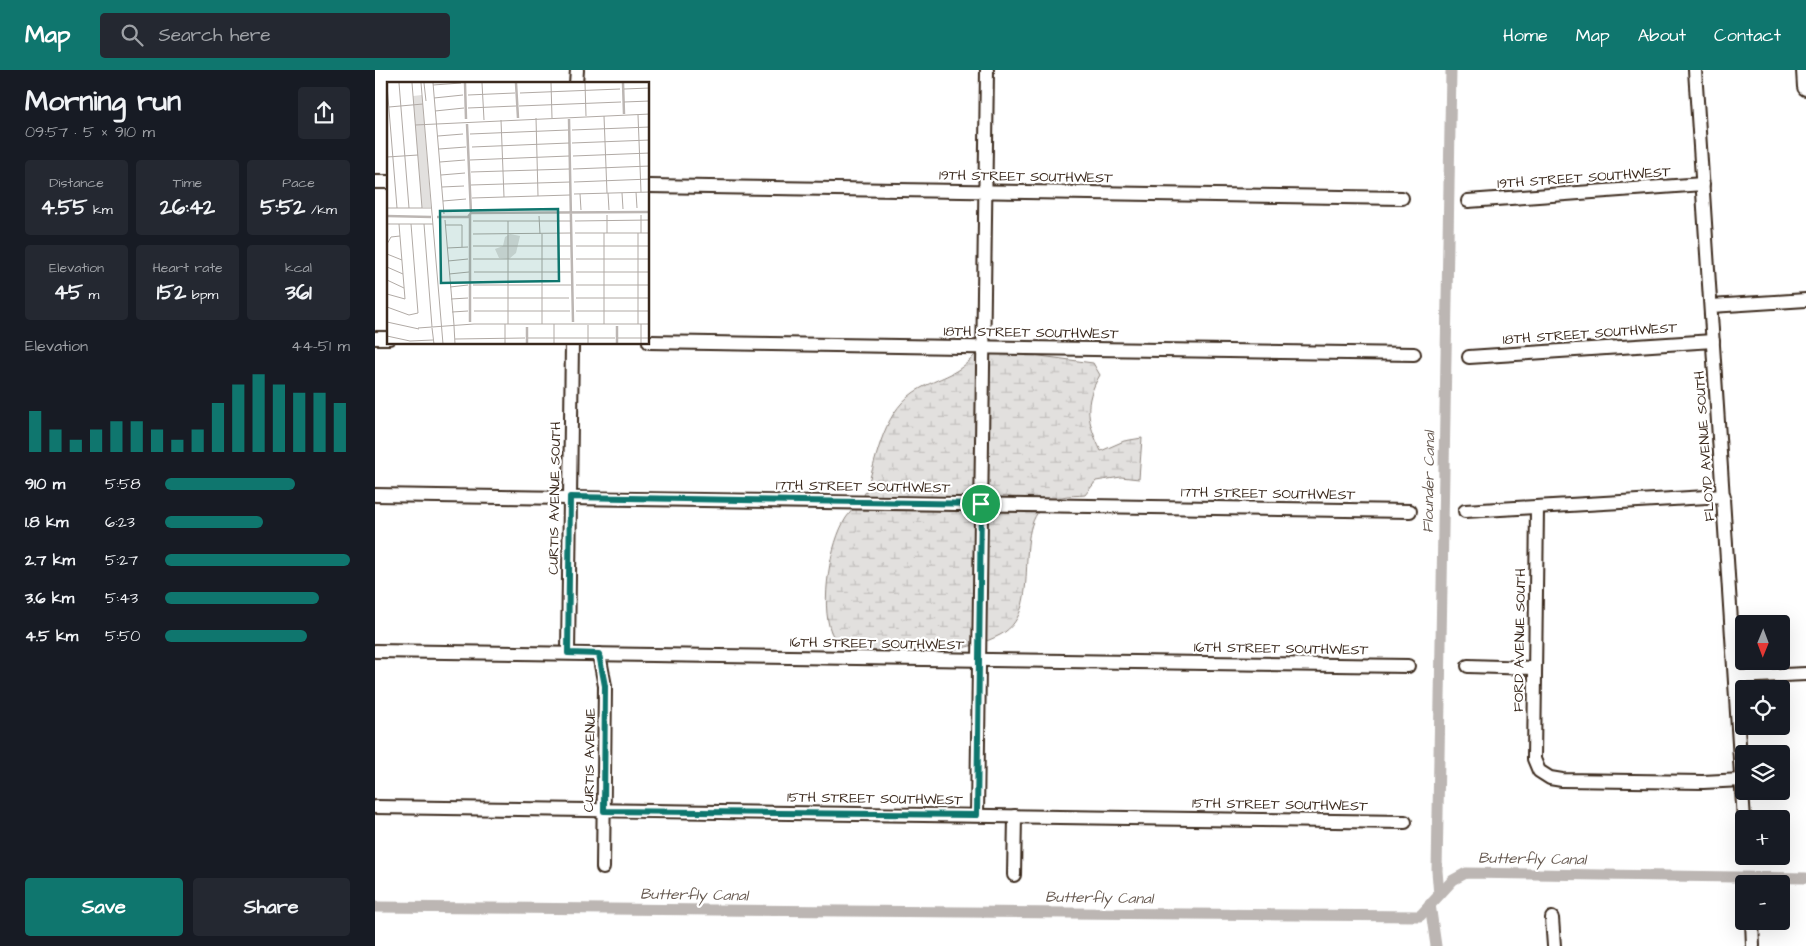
<!DOCTYPE html>
<html lang="en">
<head>
<meta charset="utf-8">
<style>
	body { margin:0; font-family:"Architects Daughter",sans-serif; background:#242831; color:#f1f3f6; height:100vh; display:flex; flex-direction:column; font-size:19px; white-space:nowrap }
	* { box-sizing:border-box; margin:0 }
	p { font-size:16px; color:#9ea1a6 }
	.icon { flex:none; width:28px; height:28px; fill:none; stroke:currentColor; stroke-width:2; stroke-linecap:round; stroke-linejoin:round }
	.map { position:relative; flex:1; overflow:hidden }
	.panel { display:flex; flex-direction:column; background:#171b24; width:375px }
	.panel>* { flex:none }
	.needle { width:32px; rotate:181deg }
	.controls { position:absolute; left:1360px; top:545px; display:grid; gap:10px }
	.controls a { display:grid; place-items:center; width:55px; height:55px; border-radius:5px; background:#171b24; box-shadow:0 5px 20px #0002; font-size:25px }
	.pin { position:absolute; display:grid; place-items:center; width:42px; height:42px; color:#fff; margin:-21px; border:2px solid #fff; border-radius:50%; box-shadow:0 1px 5px #0007 }
	.round { display:grid; place-items:center; flex:none; width:52px; height:52px; border-radius:5px; background:#242831 }
	.headline { display:flex; align-items:center; justify-content:space-between; height:85px; padding:0 25px }
	h1 { font-size:28px; font-weight:700; line-height:38px }
	.figures { display:grid; grid-template-columns:repeat(3,1fr); gap:8px; height:85px; padding:5px 25px }
	.figures div { display:grid; align-content:center; border-radius:5px; background:#242831; text-align:center }
	.figures b { font-size:21px; font-weight:700 }
	.figures small { font-size:14px; font-weight:400 }
	.figures p { font-size:14px }
	.chart { height:140px; padding:10px 25px }
	.chart p { display:flex; justify-content:space-between }
	.chart svg { width:100%; height:90px; margin-top:5px; stroke:#0f766e; stroke-width:6 }
	.cta { display:flex; gap:10px; margin-top:auto; padding:10px 25px }
	.cta a { flex:1; height:58px; border-radius:5px; background:#0f766e; color:#fff; font-size:20px; font-weight:700; line-height:58px; text-align:center }
	.cta a+a { background:#242831; color:#f1f3f6 }
	ul { padding:0 25px; list-style:none; font-size:16px }
	li { display:grid; grid-template-columns:80px 60px 1fr; align-items:center; height:38px }
	li i { height:12px; border-radius:6px; background:#0f766e }
	header { display:flex; align-items:center; gap:30px; box-sizing:border-box; height:70px; padding:0 25px; background:#0f766e; color:#fff }
	header strong { font-size:24px }
	nav { display:flex; gap:28px; margin-inline-start:auto; font-size:18px }
	.search { width:350px; height:45px; background:#242831; display:flex; align-items:center; gap:12px; box-sizing:border-box; padding:0 18px; border-radius:5px; color:#9ea1a6; font-size:19px }
	main { display:flex; flex:1; min-height:0 }
	.map>svg:first-child { display:block }
	.wetland { fill:url(#wetland-marsh); stroke:#8e857e }
	.lines { fill:none; stroke-linecap:round; stroke-linejoin:round }
	.canal { stroke:#bcb6b3; stroke-width:11 }
	.minor-casing { stroke:#3b2a1e; stroke-width:16 }
	.major-casing { stroke:#3b2a1e; stroke-width:20 }
	.minor { stroke:#fff; stroke-width:12 }
	.major { stroke:#fff; stroke-width:16 }
	.route-casing { stroke:#fff; stroke-width:10 }
	.route { stroke:#0f766e; stroke-width:6 }
	.labels { text-anchor:middle; dominant-baseline:central; stroke-width:4.5; stroke-linejoin:round; paint-order:stroke }
	.street-label { font-size:14px; fill:#3b2a1e; stroke:#fff }
	.water-label { font-size:15px; font-style:italic; fill:#685b52; stroke:#fff }
	.inset-river { fill:none; stroke:#bcb6b3; stroke-width:2.5 }
	.inset-road { fill:none; stroke:#b1aaa5; stroke-width:1 }
	.view { fill:#0f766e; fill-opacity:0.15; stroke:#0f766e; stroke-width:2.5 }
	.inset-edge { fill:none; stroke:#3b2a1e; stroke-width:2.5 }
</style>
</head>
<body>
<header>
<strong>Map</strong>
<div class="search"><svg class="icon" aria-label="search" viewBox="0 0 24 24"><circle cx="10" cy="10" r="6"/><path d="M15 15l6 6"/></svg>Search here</div>
<nav><a>Home</a><a>Map</a><a>About</a><a>Contact</a></nav>
</header>
<main>
<section class="panel">
<div class="headline"><div><h1>Morning run</h1><p>09:57 · 5 × 910 m</p></div><a class="round"><svg class="icon" aria-label="share" viewBox="0 0 24 24"><path d="M12 15V3M7 8l5-5 5 5M5 13v7h14v-7"/></svg></a></div>
<div class="figures">
<div><p>Distance</p><b>4.55<small> km</small></b></div>
<div><p>Time</p><b>26:42</b></div>
<div><p>Pace</p><b>5:52<small> /km</small></b></div>
</div>
<div class="figures">
<div><p>Elevation</p><b>45<small> m</small></b></div>
<div><p>Heart rate</p><b>152<small> bpm</small></b></div>
<div><p>kcal</p><b>361</b></div>
</div>
<div class="chart"><p><span>Elevation</span>44–51 m</p>
<svg viewBox="0 0 160 44" preserveAspectRatio="none"><path d="M5 44V24M15 44V33M25 44V38M35 44V33M45 44V29M55 44V29M65 44V33M75 44V38M85 44V33M95 44V20M105 44V11M115 44V6M125 44V11M135 44V15M145 44V15M155 44V20"/></svg>
</div>
<ul>
<li><b>910 m</b>5:58<i style="width:70%"></i></li>
<li><b>1.8 km</b>6:23<i style="width:53%"></i></li>
<li><b>2.7 km</b>5:27<i style="width:100%"></i></li>
<li><b>3.6 km</b>5:43<i style="width:83%"></i></li>
<li><b>4.5 km</b>5:50<i style="width:77%"></i></li>
</ul>
<div class="cta"><a>Save</a><a>Share</a></div>
</section>
<div class="map">
<svg width="1431" height="876" viewBox="0 0 1431 876">
	<defs>
		<pattern id="wetland-marsh" width="20" height="14" patternUnits="userSpaceOnUse" patternTransform="scale(1.25)"><rect width="20" height="14" fill="#e2e0de"/><path d="M1 5h8M5 5V1M11 12h8M15 12V8" fill="none" stroke="#c3c0be"/></pattern>
	</defs>
	<rect width="100%" height="100%" fill="#fff"/>
	<filter id="ink" filterUnits="userSpaceOnUse"><feTurbulence type="fractalNoise" baseFrequency=".02" numOctaves="2"/><feDisplacementMap in="SourceGraphic" scale="10" xChannelSelector="R" yChannelSelector="G"/><feConvolveMatrix kernelMatrix="1 2 1 2 8 2 1 2 1" color-interpolation-filters="sRGB"/></filter>
	<g filter="url(#ink)">
		<path class="wetland" d="M601,284H650L718,293L725,305C708,333 712,352 726,381L749,371L767,368L764,409L746,407L721,411L710,425C703,426 694,425 687,427C625,441 676,538 625,565C594,581 557,583 522,583C512,583 486,586 478,582C469,577 460,571 456,562C445,534 455,473 471,448C478,438 486,432 491,421C503,385 508,338 546,318C570,305 581,306 601,284Z"/>
		<g class="lines">
			<g class="canal">
				<polyline points="1064,825 1062,801 1076,0"/>
				<polyline points="1055,834 1061,876"/>
				<polyline points="0,837 1045,846 1078,810 1091,803 1431,808"/>
			</g>
			<g class="minor-casing">
				<g id="minor">
					<polyline points="1320,0 1369,750"/>
					<polyline points="201,14 202,0"/>
					<polyline points="0,112 14,112"/>
					<polyline points="274,116 1027,128"/>
					<polyline points="1093,131 1328,114"/>
					<polyline points="1336,236 1431,230"/>
					<polyline points="0,268 14,268"/>
					<polyline points="274,272 1039,284"/>
					<polyline points="1094,287 1338,271"/>
					<polyline points="0,425 1035,441"/>
					<polyline points="1162,438 1159,689 1164,701 1175,708 1187,710 1328,712 1367,710"/>
					<polyline points="1090,441 1349,426"/>
					<polyline points="0,581 1033,596"/>
					<polyline points="193,583 197,274"/>
					<polyline points="224,584 230,616 228,798"/>
					<polyline points="1093,596 1159,598"/>
					<polyline points="1361,607 1431,604"/>
					<polyline points="0,737 1030,752"/>
					<polyline points="602,745 612,0"/>
					<polyline points="639,805 640,746"/>
					<polyline points="1177,848 1179,876"/>
					<polyline points="1377,851 1378,876"/>
				</g>
			</g>
			<g class="major-casing">
				<polyline id="major" points="1430,0 1431,17"/>
			</g>
			<use href="#minor" class="minor"/>
			<use href="#major" class="major"/>
		</g>
	</g>
	<g class="lines" filter="url(#ink)">
		<g class="route-casing">
			<polygon id="route" points="195,427 606,434 602,745 229,741 230,616 224,584 193,583"/>
		</g>
		<use href="#route" class="route"/>
	</g>
	<g class="labels">
		<g class="street-label">
			<text transform="translate(651 107) rotate(1)">19TH STREET SOUTHWEST</text>
			<text transform="translate(1209 108) rotate(-4)">19TH STREET SOUTHWEST</text>
			<text transform="translate(656 263) rotate(1)">18TH STREET SOUTHWEST</text>
			<text transform="translate(1215 264) rotate(-4)">18TH STREET SOUTHWEST</text>
			<text transform="translate(1330 376) rotate(-94)">FLOYD AVENUE SOUTH</text>
			<text transform="translate(488 417) rotate(1)">17TH STREET SOUTHWEST</text>
			<text transform="translate(893 424) rotate(1)">17TH STREET SOUTHWEST</text>
			<text transform="translate(180 428) rotate(-89)">CURTIS AVENUE SOUTH</text>
			<text transform="translate(1145 570) rotate(-89)">FORD AVENUE SOUTH</text>
			<text transform="translate(502 574) rotate(1)">16TH STREET SOUTHWEST</text>
			<text transform="translate(906 579) rotate(1)">16TH STREET SOUTHWEST</text>
			<text transform="translate(215 690) rotate(-89)">CURTIS AVENUE</text>
			<text transform="translate(500 729) rotate(1)">15TH STREET SOUTHWEST</text>
			<text transform="translate(905 735) rotate(1)">15TH STREET SOUTHWEST</text>
		</g>
		<g class="water-label">
			<text transform="translate(1054 412) rotate(-89)">Flounder Canal</text>
			<text transform="translate(1157 789) rotate(1)">Butterfly Canal</text>
			<text transform="translate(319 825) rotate(1)">Butterfly Canal</text>
			<text transform="translate(724 828) rotate(1)">Butterfly Canal</text>
		</g>
	</g>
	<g transform="translate(12 12)">
		<rect width="262" height="262" fill="#fff"/>
		<path d="M35,13L44,125H35L26,14Z" fill="#e2e0de"/>
		<path d="M123,152L133,154L129,171L122,177L112,176L108,167L116,164L118,155Z" fill="#e2e0de"/>
		<path class="inset-river" d="M78,1L79,37M129,1L131,36M236,1L237,32M182,37L186,240M80,42L84,132M83,133V240M0,134L44,135M50,135H81L84,131L263,130M230,244V262M140,245V262"/>
		<path class="inset-road" d="M12,1L22,126M25,1L35,126M34,1L56,262M37,1L39,19M46,1L57,132M95,1L97,38M164,1L165,36M198,1L199,34M0,3L10,126M46,3L74,1M237,7L263,6M133,11L233,7M81,13L128,11M47,16L76,13M237,20L263,19M132,24L234,20M2,25L36,22M81,26L129,24M48,29L77,26M251,33L254,110M217,34L220,111M149,36L151,114M114,38L117,115M28,43L263,32M185,48L263,45M83,52L181,48M51,54L76,52M185,61L263,58M85,65L182,61M52,67L79,65M186,74L263,71M0,75L31,73M83,78L182,74M53,80L78,78M186,87L263,84M84,90L182,87M54,93L78,91M187,100L263,97M84,103L183,100M55,105L77,104M249,110L250,126M221,111L222,128M235,111L236,127M187,112L263,110M193,112L194,128M85,116L183,113M56,119L79,117M0,126H44M220,133V151M152,134L153,152M58,138L67,243M86,139H184M121,139V242M188,139L263,138M0,142H46M37,142L45,245M58,143H75V165M188,151H263M217,151V242M251,151V242M254,151V133M86,152L184,151M155,152V242M0,162L4,155L13,154M86,164H184M189,164H263M60,166L81,165M0,172L15,178M86,177H183M189,177H263M61,179L81,177M0,185L16,192M87,190H184M189,190H263M62,192L82,190M0,198L17,206M86,203H184M189,203H263M63,205L81,203M0,212L18,217L12,142M86,216H182M189,216H263M64,217L81,216M0,225L22,233L31,231L24,142M87,229H183M189,229H263M65,230L81,229M0,240L32,247M167,242V262M254,242V262M201,243V262M67,244L68,262M31,246L87,242H263M45,246L47,262M0,254L23,259L46,258M141,256H228M231,256H263M68,257L138,256M118,262V242"/>
		<path class="view" d="M171,127L172,199L54,201L53,129Z"/>
		<rect width="262" height="262" class="inset-edge"/>
	</g>
</svg>
<div class="controls">
<a><svg class="needle" viewBox="-14 -14 28 28"><path d="M0-13l5 13h-10z" fill="#e53935"/><path d="M0 13l5-13h-10z" fill="#9ea1a6"/></svg></a>
<a><svg class="icon" aria-label="locate" viewBox="0 0 24 24"><circle cx="12" cy="12" r="6"/><path d="M12 2v4M12 18v4M2 12h4M18 12h4"/></svg></a>
<a><svg class="icon" aria-label="layers" viewBox="0 0 24 24"><path d="M12 4l9 5-9 5-9-5zM3 14l9 5 9-5"/></svg></a>
<a>+</a>
<a>−</a>
</div>
<div class="pin" style="left:606px;top:434px;background:#1e9e55"><svg class="icon" aria-label="arrive" viewBox="0 0 24 24"><path d="M6 21V4h12l-3 4 3 4H6"/></svg></div>
</div>
</main>
</body>
</html>
